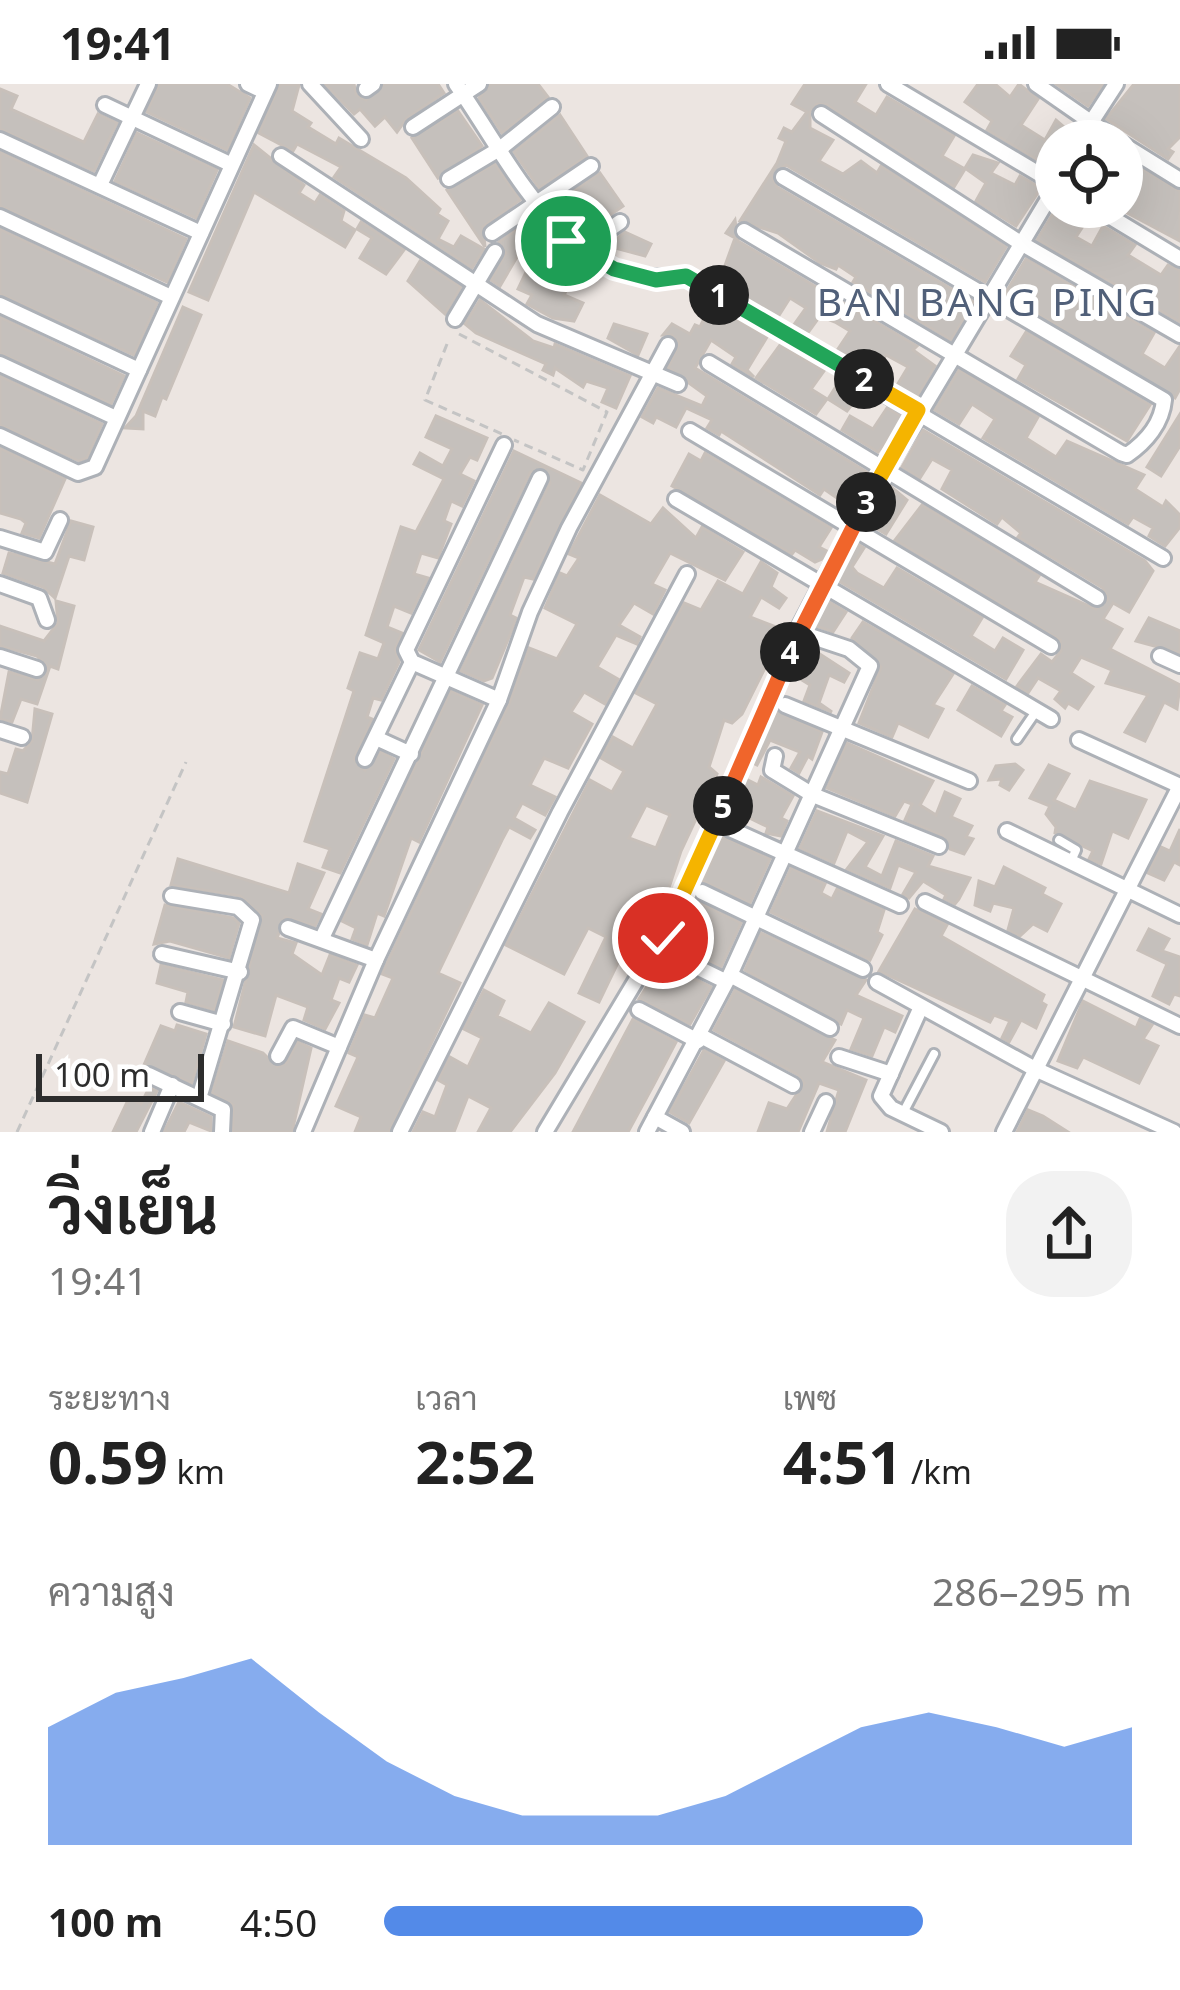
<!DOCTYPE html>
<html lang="th">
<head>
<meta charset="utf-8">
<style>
	body { margin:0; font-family:"Noto Sans",Sarabun,sans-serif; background:#f2f2f2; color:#222; height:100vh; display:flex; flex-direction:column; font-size:45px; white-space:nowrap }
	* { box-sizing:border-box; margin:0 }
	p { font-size:39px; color:#767676 }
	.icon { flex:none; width:66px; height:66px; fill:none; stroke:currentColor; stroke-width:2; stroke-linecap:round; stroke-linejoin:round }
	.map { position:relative; height:1048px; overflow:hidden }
	.sheet { display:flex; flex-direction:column; background:#fff; flex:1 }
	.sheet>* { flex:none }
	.controls { position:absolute; left:1035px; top:36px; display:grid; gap:24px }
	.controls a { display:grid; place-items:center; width:108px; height:108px; border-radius:50%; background:#fff; box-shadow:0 12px 48px #0002; font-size:60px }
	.scale { position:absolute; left:36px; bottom:30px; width:168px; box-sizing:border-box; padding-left:12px; border:6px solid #2d2d2d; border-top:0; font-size:33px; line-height:42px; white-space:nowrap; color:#2d2d2d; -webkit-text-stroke:9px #fff; paint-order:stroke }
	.pin { position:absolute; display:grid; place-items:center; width:102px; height:102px; color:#fff; margin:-51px; border:6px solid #fff; border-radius:50%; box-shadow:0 3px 12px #0007 }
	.km { position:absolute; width:60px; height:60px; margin:-30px; border-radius:50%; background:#222; color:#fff; font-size:33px; line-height:60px; text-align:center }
	.round { display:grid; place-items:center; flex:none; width:126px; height:126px; border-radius:48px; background:#f2f2f2 }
	.headline { display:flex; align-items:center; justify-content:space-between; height:204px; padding:0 48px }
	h1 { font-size:66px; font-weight:700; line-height:90px }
	.figures { display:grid; grid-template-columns:repeat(3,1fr); gap:18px; height:204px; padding:12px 48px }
	.figures div { display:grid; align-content:center }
	.figures b { font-size:60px; font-weight:700 }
	.figures small { font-size:33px; font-weight:400 }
	.figures p { font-size:33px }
	.chart { height:336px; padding:24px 48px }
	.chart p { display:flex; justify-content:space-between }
	.chart svg { width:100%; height:216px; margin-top:12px; fill:#538ae8; opacity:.7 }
	ul { padding:0 48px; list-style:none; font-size:39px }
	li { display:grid; grid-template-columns:192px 144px 1fr; align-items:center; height:90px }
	li i { height:30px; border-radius:15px; background:#538ae8 }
	.status { display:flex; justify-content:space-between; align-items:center; height:84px; padding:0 60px; background:#fff; direction:ltr }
	.status svg { height:33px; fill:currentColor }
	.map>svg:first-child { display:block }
	.building { fill:#c5c0bc; stroke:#c8c0ba; stroke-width:3; fill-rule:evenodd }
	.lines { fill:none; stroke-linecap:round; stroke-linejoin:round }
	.lane-casing { stroke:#adb1b7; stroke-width:14 }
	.street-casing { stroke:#adb1b7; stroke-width:20 }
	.path { stroke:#c4c4c4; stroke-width:3; stroke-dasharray:9 6; stroke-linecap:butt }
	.lane { stroke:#fff; stroke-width:8 }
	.street { stroke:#fff; stroke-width:14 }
	.split-1-casing { stroke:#fff; stroke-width:24 }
	.split-2-casing { stroke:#fff; stroke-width:24 }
	.split-3-casing { stroke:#fff; stroke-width:24 }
	.split-4-casing { stroke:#fff; stroke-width:24 }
	.split-5-casing { stroke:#fff; stroke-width:24 }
	.split-6-casing { stroke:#fff; stroke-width:24 }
	.split-1 { stroke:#22a559; stroke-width:15 }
	.split-2 { stroke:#22a559; stroke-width:15 }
	.split-3 { stroke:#f5b400; stroke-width:15 }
	.split-4 { stroke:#f0652b; stroke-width:15 }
	.split-5 { stroke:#f0652b; stroke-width:15 }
	.split-6 { stroke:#f5b400; stroke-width:15 }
	.labels { text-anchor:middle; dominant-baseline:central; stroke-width:10; stroke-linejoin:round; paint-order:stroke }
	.quarter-label { font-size:39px; letter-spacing:3px; fill:#516079; stroke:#fff }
</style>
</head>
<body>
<div class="status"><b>19:41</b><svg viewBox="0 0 49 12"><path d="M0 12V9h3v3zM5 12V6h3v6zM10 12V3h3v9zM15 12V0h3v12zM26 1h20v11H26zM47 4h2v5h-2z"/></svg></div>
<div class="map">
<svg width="1180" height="1048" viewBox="0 0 1180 1048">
	<rect width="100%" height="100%" fill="#ece5e1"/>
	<g class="building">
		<polygon points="159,0 227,0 250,14 227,66 147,28"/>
		<polygon points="280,0 299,1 292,27 311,39 308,43 336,60 339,54 406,94 440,125 437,130 448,137 438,155 454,163 461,152 484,165 472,184 334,93 341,83 297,60 293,67 259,49"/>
		<polygon points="325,0 354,0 356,10 366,16 384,0 438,0 444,9 407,34 397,48 385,33 375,42 360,25 354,30"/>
		<polygon points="490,0 538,0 548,13 502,49 479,14"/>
		<polygon points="805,0 866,0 855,18 876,31 887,13 954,52 942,72 965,85 954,103 827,21 817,20 810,28 810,44 833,56 819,77 843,90 861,77 877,89 881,82 1006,163 985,198 786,81 772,92 777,103 974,218 951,256 853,198 856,193 838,181 836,185 820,179 778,149 740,137 777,79 786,57 779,54 784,44 792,48 807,28 792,20"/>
		<polygon points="978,0 995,0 1010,13 1019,0 1038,15 1021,41 1045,56 1056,36 1071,49 1068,57 1056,57 1056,87 987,46 992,37 965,18"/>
		<polygon points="1056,0 1103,0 1088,22"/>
		<polygon points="1134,0 1180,0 1180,53 1168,65 1173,68 1168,75 1106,35"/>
		<polygon points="0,5 17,12 11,25 84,58 98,30 117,39 94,87 0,45"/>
		<polygon points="458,27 482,62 438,94 412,54"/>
		<polygon points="560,31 587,72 539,104 514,68"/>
		<polygon points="137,49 217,86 196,134 115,97"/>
		<polygon points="254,61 304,101 299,109 315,119 320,111 344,127 341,137 355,146 345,163 254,108 208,216 189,208"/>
		<polygon points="0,68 186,155 167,198 0,122"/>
		<polygon points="973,71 998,79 991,89 1015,101 1020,92 1041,104 1016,142 976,117 986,99 965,84"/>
		<polygon points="1122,73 1180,107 1180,157 1116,123 1122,123 1122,110 1133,90 1122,83"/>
		<polygon points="495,80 520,116 483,143 485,163 447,106"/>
		<polygon points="600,89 623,122 582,150 553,121"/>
		<polygon points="1057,123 1083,125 1089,133 1076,153 1092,162 1103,142 1135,161 1128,171 1161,191 1168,181 1180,186 1180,238 1037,156"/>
		<polygon points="735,136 738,157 917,262 913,266 935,282 916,315 896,303 908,283 886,271 874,290 836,268 850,247 835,238 820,232 807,250 793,242 806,224 790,214 778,233 719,198 735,154 726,149"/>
		<polygon points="529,137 534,144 500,202 491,196 506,169 499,158"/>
		<polygon points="361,138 404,166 386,190 360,174 372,154 357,145"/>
		<polygon points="0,145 157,219 134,271 0,210"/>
		<polygon points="625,148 651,160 645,172 608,162"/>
		<polygon points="1026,175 1154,249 1142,270 1165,284 1180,262 1180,305 1175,314 1005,210"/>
		<polygon points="420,177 461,203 445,230 408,197"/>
		<polygon points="528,184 568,203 564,211 583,219 574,237 553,234 527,220 532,211 518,205"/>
		<polygon points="480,216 533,257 554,264 555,260 630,292 616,324 602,318 608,304 586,297 583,303 555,284 553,291 543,286 546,280 476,249 465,240"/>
		<polygon points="711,220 767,253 747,286 754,293 732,280 736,273 711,256 695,284 870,390 847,421 824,405 820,411 721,347 719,351 707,344 712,336 686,324 676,343 656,333 653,339 642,333 658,304 702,322 707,312 668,284 679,260 672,251 663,251 672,240 690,250 695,241 700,243"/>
		<polygon points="183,223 201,231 166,315 162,313 155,332 143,327 143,345 125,344 136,332"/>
		<polygon points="0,233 124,292 111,320 0,269"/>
		<polygon points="614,240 647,250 638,271 608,254"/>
		<polygon points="1026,248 1150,321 1127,357 1018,295 1026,281 1011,272"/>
		<polygon points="780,261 824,287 811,305 827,315 816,330 756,294"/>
		<polygon points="959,286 1038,333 1026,354 1056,373 1067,357 1144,391 1135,405 1163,423 1166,417 1180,431 1180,443 1165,462 1149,452 1153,444 1133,433 1128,440 983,354 995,335 972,320 959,340 935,326"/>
		<polygon points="0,292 102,340 87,374 79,377 0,341"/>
		<polygon points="840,296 861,309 847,327 828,315"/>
		<polygon points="887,324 904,334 878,368 842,346 850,332 873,345"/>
		<polygon points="1180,330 1180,362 1161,392 1147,383"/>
		<polygon points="436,332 487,354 477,376 470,373 460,390 474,397 462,422 451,417 444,437 451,440 438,474 421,469 414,490 428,494 411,529 394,522 387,543 402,549 395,565 399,578 381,616 373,614 367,633 372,635 354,675 365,686 381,668 394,675 340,789 323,783 330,765 305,757 354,607 348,604 360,569 378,575 384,559 366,551 401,443 416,448 444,395 414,380 420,369 443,382 452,365 426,353"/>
		<polygon points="923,346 1145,477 1153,487 1129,528 1113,519 1103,535 1122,545 1110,565 1180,601 1177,625 1164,618 1145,657 1125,648 1148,611 1106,599 1112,586 1081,573 1071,589 1093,603 1078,625 1068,619 1065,624 1055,615 1061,607 1038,594 1028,609 1017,602 1041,570 1052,578 1061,567 1060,556 895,456 922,421 1039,492 1035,498 1096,525 1108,515 1103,504 1018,453 1021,449 1002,433 997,440 942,405 952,386 932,375 920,394 902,383"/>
		<polygon points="0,364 65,395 39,454 22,449 26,439 21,435 0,429"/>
		<polygon points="514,367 581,399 533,495 524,493 510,531 516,534 512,546 492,594 484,597 461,587 550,399 544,383 530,389 440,578 419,566"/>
		<polygon points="705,369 831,444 819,463 827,467 822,475 815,478 795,466 792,470 672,402 689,370 701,377"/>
		<polygon points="890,402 907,416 886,450 867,439"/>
		<polygon points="600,411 651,440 663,424 696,454 702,443 743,468 725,496 670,469 652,500 665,506 653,530 634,519 619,541 640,553 637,560 616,551 597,583 618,595 605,620 584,608 571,628 592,640 568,684 544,674 530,701 555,713 545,731 522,719 514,734 535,746 530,754 509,743 502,756 438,889 460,899 389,1048 355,1048 361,1033 336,1022 358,973 349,969 365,931 375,934 393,894 382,890 509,620 529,564 557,575 577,540 545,524 560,489 567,492 579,474 569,470"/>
		<polygon points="71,437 93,443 84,476 69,472 55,514 43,503 3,489 9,469 55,480"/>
		<polygon points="856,459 864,464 852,483 857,489 884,504 897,484 982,534 971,552 995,567 1003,554 1023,566 1006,595 837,496"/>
		<path d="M761,478L777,489L771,503L786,514L779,524L761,513L750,533L776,543L767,580L742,630L732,639L724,636L709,683L717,690L681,767L660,831L655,829L633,865L626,862L599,918L579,909L606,853L588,844L564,890L506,861L590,696L612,708L624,687L601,674L613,653L633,664L657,620L636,609L684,519L701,526L718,497L743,510ZM646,721L670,731L656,764L629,754Z"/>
		<polygon points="826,516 846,528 833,548 813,541"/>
		<polygon points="56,517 74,522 58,585 50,582 37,620 21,615 12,638 0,635 9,588 38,596 48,584 37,572 0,562 0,542 44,557 58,539"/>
		<polygon points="1149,534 1180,547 1180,569 1136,557"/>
		<polygon points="863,538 953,590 933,621 943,625 928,653 898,639 892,653 859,639 881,583 852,554"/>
		<polygon points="809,563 849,589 844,598 829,591 819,619 832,628 804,617 810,601 797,593"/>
		<polygon points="972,602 1005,621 1001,627 1012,633 1001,652 958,626"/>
		<polygon points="451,607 482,621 419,758 411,754 384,832 377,829 367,861 352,855 356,844 342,837"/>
		<polygon points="35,625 52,630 27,718 0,709 0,688 8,690 16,665 23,667 32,657"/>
		<polygon points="776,627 822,648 812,675 808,672 799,689 791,684 800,668 770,656 757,681 753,679"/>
		<polygon points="847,659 933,697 920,721 936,731 945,708 960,715 951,733 972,742 966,753 973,755 964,770 950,765 943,752 905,736 912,720 904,717 895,732 827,704"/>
		<polygon points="1015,680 1023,686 1009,706 1000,701 1002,695 989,696 996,682"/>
		<polygon points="1049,681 1069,690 1054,716 1076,726 1090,697 1146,716 1128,754 1112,747 1101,780 1089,775 1093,767 1055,749 1056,743 1046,730 1050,722 1030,714"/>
		<polygon points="761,693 793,712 781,734 787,737 781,752 766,749 768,743 739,729 737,736 730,734 746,695 758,701"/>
		<polygon points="817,727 883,752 865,783 882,792 896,757 933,772 928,782 970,794 959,815 955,820 944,815 946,811 923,797 909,814 903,810 916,788 898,781 890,804 847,785 868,758 847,747 834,779 800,764"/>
		<polygon points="1180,745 1180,781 1174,778 1164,796 1148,789 1161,763 1170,767"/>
		<polygon points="722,752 770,775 750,819 703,797"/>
		<polygon points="178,775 289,809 298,780 324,789 308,825 321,830 315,842 285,833 277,854 296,859 292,870 322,891 330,871 357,881 349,898 339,894 331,916 339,919 325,945 304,936 308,923 276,911 265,952 234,943 262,832 240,812 171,801"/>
		<polygon points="1004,783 1045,804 1042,810 1061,820 1047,847 1033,840 1020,852 1008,846 1014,824 993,819 990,827 975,821 979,797 995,803"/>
		<polygon points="791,784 825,800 821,809 832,815 837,805 884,826 877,848 882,851 870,876 771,828"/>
		<polygon points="694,816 741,839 721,883 671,860"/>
		<polygon points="165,821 233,834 239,839 229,874 170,857 154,860"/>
		<polygon points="915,825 947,841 941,852 1044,911 1041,918 1046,921 1036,944 1021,936 1009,958 1002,954 1010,937 994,931 990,938 879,887"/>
		<polygon points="1149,845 1169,855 1162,867 1180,873 1180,912 1174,910 1169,920 1153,912 1167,880 1138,866"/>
		<polygon points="761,849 866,896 856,911 902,932 895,948 884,943 872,972 851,965 864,934 847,926 841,940 745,886"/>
		<polygon points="161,881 223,896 214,926 186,918 188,908 157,899"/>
		<polygon points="657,887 673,896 679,887 711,903 690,940 639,915"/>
		<polygon points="484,906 504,917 497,932 531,949 549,919 584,938 555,989 510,1048 478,1048 491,1024 468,1012 454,1048 413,1048 423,1028 435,1033 447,1001 438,996 450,973 468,983 482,954 464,945"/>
		<polygon points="735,906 835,956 822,978 866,996 845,1048 827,1048 839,1006 819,999 798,1048 758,1048 769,1019 787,1025 804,999 798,991 714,946"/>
		<polygon points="1083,917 1136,944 1140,935 1152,941 1143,955 1158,962 1139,999 1083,973 1077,984 1058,977"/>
		<polygon points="633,935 676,958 654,1000 628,1048 573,1048"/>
		<polygon points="177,941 206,950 192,999 144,981 161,942 175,947"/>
		<polygon points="228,957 263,969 277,983 287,978 298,958 311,964 292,1048 233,1048 233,1021 212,1009"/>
		<polygon points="704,966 724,977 689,1039 670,1028"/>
		<polygon points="149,1004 157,1007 136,1048 113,1048 129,1014 141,1020"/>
		<polygon points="179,1018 211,1033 211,1047 189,1038 184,1048 164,1048"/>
		<polygon points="1028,1026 1043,1032 1068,1048 1017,1048"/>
	</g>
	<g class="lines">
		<g class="lane-casing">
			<g id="lane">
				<polyline points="1017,655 1037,626"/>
				<polyline points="1059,756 1076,766 1071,777"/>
				<polyline points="904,1027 934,970"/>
			</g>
		</g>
		<g class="street-casing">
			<g id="street">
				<polyline points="248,0 265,8"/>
				<polyline points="310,0 361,55"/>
				<path d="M456,0C514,82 568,210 686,192L1163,474"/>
				<polyline points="888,0 1056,100"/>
				<polyline points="1036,0 1118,57"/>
				<polyline points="366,5 373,0"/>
				<polyline points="105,21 230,80"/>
				<polyline points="821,30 1019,158 1180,251"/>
				<polyline points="413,43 479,0"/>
				<polyline points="0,56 201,149"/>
				<polyline points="1079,57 1116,0"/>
				<polyline points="1122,60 1180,96"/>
				<polyline points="281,72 537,240 678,300"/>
				<polyline points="449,95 501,64 552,23"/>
				<polyline points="100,101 148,0"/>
				<polyline points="1094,123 1180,175"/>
				<polyline points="0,133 171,213"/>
				<path d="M744,147L1121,369L1127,371C1146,358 1162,339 1164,316L783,93"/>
				<polyline points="492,149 591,82"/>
				<polyline points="578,167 620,138"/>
				<polyline points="0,221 139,286"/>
				<polyline points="455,235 495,168"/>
				<polyline points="709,279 1097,514"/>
				<polyline points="0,280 116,334"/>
				<polyline points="690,347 1051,562"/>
				<polyline points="0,352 78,389 95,383 269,0"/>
				<polyline points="676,415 1051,635"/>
				<polyline points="0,454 45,468 60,436"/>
				<polyline points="0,500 39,514 47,536"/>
				<polyline points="1160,572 1180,581"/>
				<polyline points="0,573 37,585"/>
				<polyline points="499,616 412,578 406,566 504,361"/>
				<polyline points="785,621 969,697"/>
				<polyline points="0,646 22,653"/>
				<polyline points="376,654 411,670"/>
				<polyline points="1079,656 1180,702"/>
				<polyline points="775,672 772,686 813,711 939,762"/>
				<polyline points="365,675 412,578"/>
				<polyline points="730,745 900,821"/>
				<polyline points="1007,747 1180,831"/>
				<polyline points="702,808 863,885"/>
				<polyline points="172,812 238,823 252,836 200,1011"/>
				<polyline points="925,818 1180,942"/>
				<polyline points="288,844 376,876"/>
				<polyline points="322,854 540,394"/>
				<polyline points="162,870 240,888"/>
				<polyline points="672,871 725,897"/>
				<polyline points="730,891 830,944"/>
				<polyline points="877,898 1035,985 1174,1048"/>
				<polyline points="920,925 881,1012 891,1024 941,1048"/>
				<polyline points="639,926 698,957"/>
				<polyline points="180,928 223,940"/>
				<polyline points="701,952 793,1001"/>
				<polyline points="278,972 293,944 339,963"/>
				<polyline points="839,973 891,990"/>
				<polyline points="149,991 223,1026 222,1048"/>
				<polyline points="655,1033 682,1048"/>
				<polyline points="152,1048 172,1001"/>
				<polyline points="303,1048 376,876 499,616 530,528 569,444 668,261"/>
				<polyline points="400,1048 560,728 687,490"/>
				<polyline points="545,1048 677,828 798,546 853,441 1056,102"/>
				<polyline points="647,1048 730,891 870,582 849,565 810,552"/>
				<polyline points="812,1048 826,1018"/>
				<polyline points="1004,1048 1180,702"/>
			</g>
		</g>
		<g class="path">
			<polyline points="459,250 607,328 583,386 514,356"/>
			<polyline points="447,260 425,316 502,350"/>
			<polyline points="17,1048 186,678"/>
		</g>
		<use href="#lane" class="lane"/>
		<use href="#street" class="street"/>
	</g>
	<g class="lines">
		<g class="split-1-casing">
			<polyline id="split-1" points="566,157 614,185 656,196 686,192 719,211"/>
		</g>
		<g class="split-2-casing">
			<polyline id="split-2" points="719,211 864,295"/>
		</g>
		<g class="split-3-casing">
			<polyline id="split-3" points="864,295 918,326 866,418"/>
		</g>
		<g class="split-4-casing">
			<polyline id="split-4" points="790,568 866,418"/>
		</g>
		<g class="split-5-casing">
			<polyline id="split-5" points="723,722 790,568"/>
		</g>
		<g class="split-6-casing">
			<polyline id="split-6" points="663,854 723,722"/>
		</g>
		<use href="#split-1" class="split-1"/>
		<use href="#split-2" class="split-2"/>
		<use href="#split-3" class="split-3"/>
		<use href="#split-4" class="split-4"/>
		<use href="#split-5" class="split-5"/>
		<use href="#split-6" class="split-6"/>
	</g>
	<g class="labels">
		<g class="quarter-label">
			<text x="988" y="216">BAN BANG PING</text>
		</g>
	</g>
</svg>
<div class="controls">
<a><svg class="icon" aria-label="locate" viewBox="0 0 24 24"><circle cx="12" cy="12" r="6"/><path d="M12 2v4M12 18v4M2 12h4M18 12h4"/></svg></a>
</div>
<div class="scale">100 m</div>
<div class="pin" style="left:566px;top:157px;background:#1e9e55"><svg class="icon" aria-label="arrive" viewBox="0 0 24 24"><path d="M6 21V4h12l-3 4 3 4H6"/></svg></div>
<div class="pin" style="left:663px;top:854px;background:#d93025"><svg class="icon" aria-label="check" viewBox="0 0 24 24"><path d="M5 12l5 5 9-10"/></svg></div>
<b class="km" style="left:719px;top:211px">1</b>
<b class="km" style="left:864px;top:295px">2</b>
<b class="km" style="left:866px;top:418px">3</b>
<b class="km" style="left:790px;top:568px">4</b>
<b class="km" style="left:723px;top:722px">5</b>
</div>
<section class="sheet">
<div class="headline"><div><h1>วิ่งเย็น</h1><p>19:41</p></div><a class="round"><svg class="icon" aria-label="share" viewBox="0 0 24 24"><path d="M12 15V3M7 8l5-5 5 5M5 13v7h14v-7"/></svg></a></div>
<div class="figures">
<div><p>ระยะทาง</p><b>0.59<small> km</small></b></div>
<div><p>เวลา</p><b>2:52</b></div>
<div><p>เพซ</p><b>4:51<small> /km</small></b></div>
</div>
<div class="chart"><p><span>ความสูง</span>286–295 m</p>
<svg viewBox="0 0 160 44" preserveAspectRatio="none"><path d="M0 44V20L10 13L20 10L30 6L40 17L50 27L60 34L70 38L80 38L90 38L100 34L110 27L120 20L130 17L140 20L150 24L160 20V44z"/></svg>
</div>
<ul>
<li><b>100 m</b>4:50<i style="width:72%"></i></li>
</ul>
</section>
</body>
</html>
